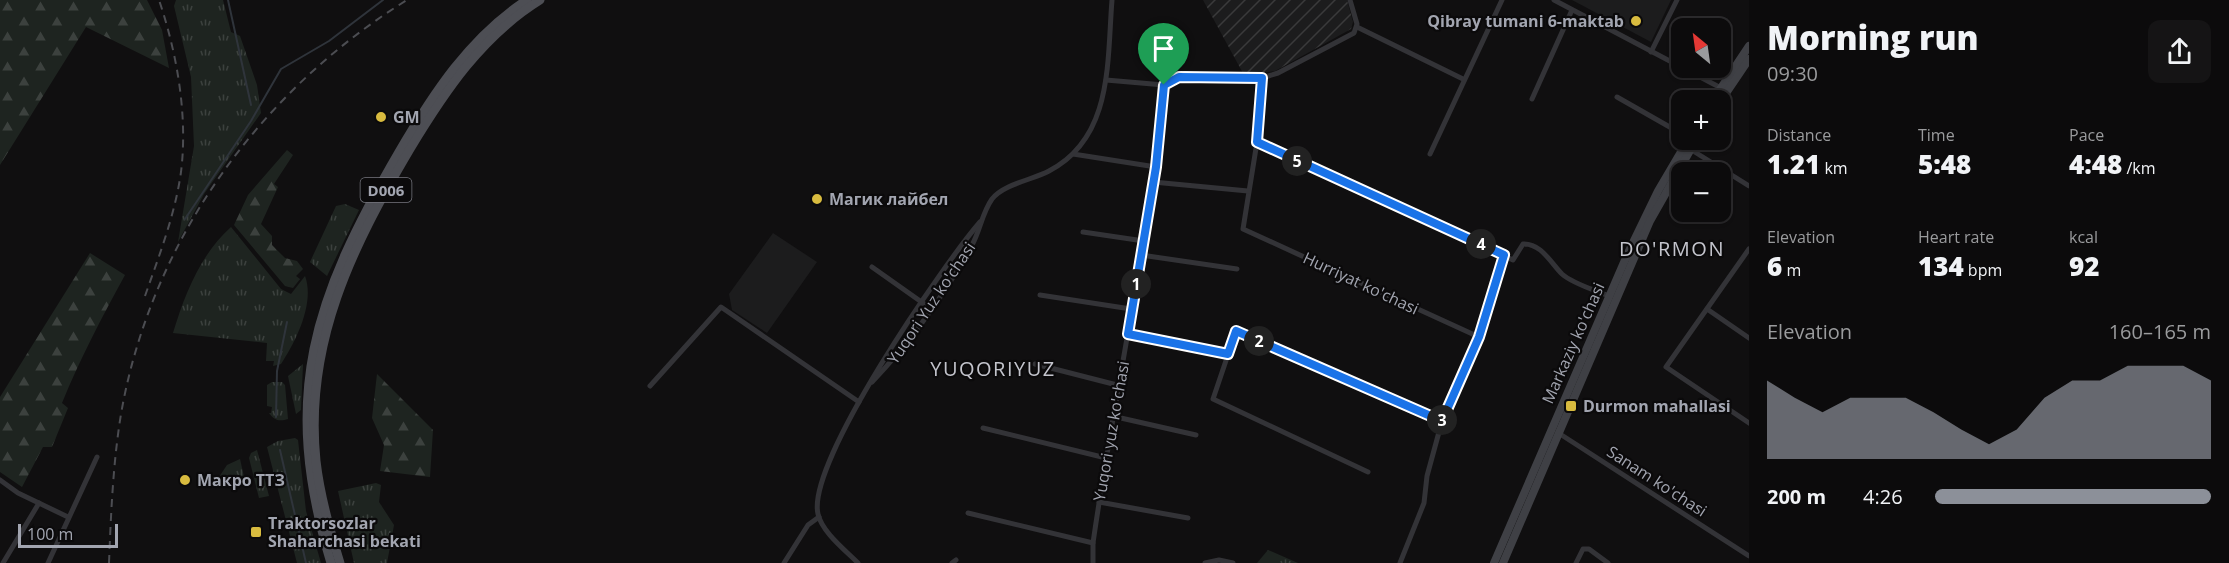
<!DOCTYPE html>
<html lang="en">
<head>
<meta charset="utf-8">
<style>
	body { margin:0; font-family:"Open Sans",sans-serif; background:#151415; color:#f1f3f6; height:100vh; display:flex; flex-direction:column; font-size:22px; white-space:nowrap }
	* { box-sizing:border-box; margin:0 }
	p { font-size:20px; color:#9a9b9d }
	.icon { flex:none; width:33px; height:33px; fill:none; stroke:currentColor; stroke-width:2; stroke-linecap:round; stroke-linejoin:round }
	.map { position:relative; flex:1; overflow:hidden }
	.side { display:flex; flex-direction:column; background:#0c0b0c; width:480px }
	.side>* { flex:none }
	.needle { width:39px; rotate:331deg }
	.tools { position:absolute; left:1671px; top:18px; display:grid; gap:12px }
	.tools a { display:grid; place-items:center; width:60px; height:60px; border-radius:12px; background:#0c0b0c; box-shadow:0 2px 4px #0004,0 0 0 2px #2c2b2d; font-size:30px }
	.scale { position:absolute; left:18px; bottom:15px; width:100px; box-sizing:border-box; padding-left:6px; border:3px solid #a2a5b0; border-top:0; font-size:16px; line-height:21px; white-space:nowrap; color:#a2a5b0; -webkit-text-stroke:4px #0b0a0b; paint-order:stroke }
	.pin { position:absolute; display:grid; place-items:center; width:51px; height:51px; color:#fff; margin:-62px -26px; border-radius:50% 50% 50% 0; rotate:-45deg; box-shadow:0 0 6px #0007 }
	.pin .icon { rotate:45deg }
	.km { position:absolute; width:30px; height:30px; margin:-15px; border-radius:50%; background:#222; color:#fff; font-size:16px; line-height:30px; text-align:center }
	.round { display:grid; place-items:center; flex:none; width:63px; height:63px; border-radius:12px; background:#151415 }
	.overview { display:flex; align-items:center; justify-content:space-between; height:102px; padding:0 18px }
	h1 { font-size:33px; font-weight:800; line-height:45px }
	.stats { display:grid; grid-template-columns:repeat(3,1fr); gap:9px; height:102px; padding:6px 18px }
	.stats div { display:grid; align-content:center }
	.stats b { font-size:26px; font-weight:800 }
	.stats small { font-size:16px; font-weight:400 }
	.stats p { font-size:16px }
	.chart { height:168px; padding:12px 18px }
	.chart p { display:flex; justify-content:space-between }
	.chart svg { width:100%; height:108px; margin-top:6px; fill:#8c9099; opacity:.7 }
	ul { padding:0 18px; list-style:none; font-size:20px }
	li { display:grid; grid-template-columns:96px 72px 1fr; align-items:center; height:45px }
	li i { height:15px; border-radius:8px; background:#8c9099 }
	main { display:flex; flex:1; min-height:0 }
	.map>svg:first-child { display:block }
	.built { fill:#1c1c1d }
	.industrial { fill:url(#industrial-furrows) }
	.grass { fill:url(#grass-tufts) }
	.forest { fill:url(#forest-firs) }
	.lines { fill:none; stroke-linecap:round; stroke-linejoin:round }
	.stream { stroke:#2f343b; stroke-width:2 }
	.street { stroke:#333337; stroke-width:5 }
	.secondary { stroke:#3f4045; stroke-width:8 }
	.primary { stroke:#4d4e54; stroke-width:9 }
	.rail { stroke:#4c4d52; stroke-width:2; stroke-dasharray:8 6; stroke-linecap:butt }
	.route-casing { stroke:#fff; stroke-width:12 }
	.route { stroke:#1a73e8; stroke-width:8 }
	.poi-dot { fill:#d8bb3f; stroke:#0b0a0b; stroke-width:2 }
	.labels { text-anchor:middle; dominant-baseline:central; stroke-width:4.5; stroke-linejoin:round; paint-order:stroke }
	.shield { fill:#0b0a0b; stroke:#75767e; stroke-width:1.5 }
	.shield-label { font-size:15px; font-weight:bold; fill:#a2a5b0 }
	.poi-label { font-size:16px; font-weight:bold; fill:#a2a5b0; stroke:#0b0a0b; text-anchor:start }
	.street-label { font-size:16px; fill:#a2a5b0; stroke:#0b0a0b }
	.quarter-label { font-size:20px; letter-spacing:1.5px; fill:#c3c4cc; stroke:#0b0a0b }
</style>
</head>
<body>
<main>
<div class="map">
<svg width="1749" height="563" viewBox="0 0 1749 563">
	<defs>
		<pattern id="industrial-furrows" width="10" height="10" patternUnits="userSpaceOnUse" patternTransform="scale(1.5)"><rect width="10" height="10" fill="#1c1c1d"/><path d="M-1 1l2-2M0 10L10 0M9 11l2-2" fill="none" stroke="#3a3a3b"/></pattern>
		<pattern id="grass-tufts" width="24" height="20" patternUnits="userSpaceOnUse" patternTransform="scale(1.5)"><rect width="24" height="20" fill="#1e2420"/><path d="M3 7l-1-3M5 7V3M7 7l1-3M15 17l-1-3M17 17v-4M19 17l1-3" fill="none" stroke="#3c413e"/></pattern>
		<pattern id="forest-firs" width="22" height="20" patternUnits="userSpaceOnUse" patternTransform="scale(1.5)"><rect width="22" height="20" fill="#1e2420"/><path d="M5 1l3.5 6h-7zM16 11l3.5 6h-7z" fill="#3c413e"/></pattern>
	</defs>
	<rect width="100%" height="100%" fill="#100f10"/>
	<g class="built">
		<polygon points="1572,0 1671,0 1651,42"/>
		<polygon points="773,233 817,262 767,333 732,310 729,294"/>
	</g>
	<polygon class="industrial" points="1203,0 1347,0 1353,22 1351,29 1275,71 1244,75"/>
	<g class="grass">
		<polygon points="176,0 223,0 231,32 240,36 257,85 261,113 204,194 178,242 194,146 191,77 174,6"/>
		<polygon points="345,204 359,210 327,276 310,262 336,206"/>
		<path d="M231,227L281,289L291,294L305,276C315,303 296,341 281,364L273,366L274,361H266L267,343L173,333C185,294 200,255 231,227Z"/>
		<polygon points="303,364 301,410 296,414 288,376"/>
		<path d="M272,382H282L285,385L288,419C279,422 274,420 269,413H271L272,407L267,406V385Z"/>
		<polygon points="295,438 298,440 306,511 321,563 297,563 267,447 278,441"/>
		<polygon points="257,450 269,496 259,498 249,458 251,453"/>
		<polygon points="240,459 246,486 219,477 227,465"/>
		<polygon points="376,483 381,485 379,502 394,525 387,563 354,563 338,491"/>
		<polygon points="1268,550 1298,563 1257,563"/>
	</g>
	<g class="forest">
		<polygon points="0,0 147,0 162,30 169,68 86,27 0,165"/>
		<polygon points="287,150 293,155 274,184 278,187 261,224 272,236 272,245 285,258 297,261 303,269 296,276 300,279 293,288 285,286 234,225 248,195"/>
		<path d="M90,253L125,275C102,317 80,359 62,403L68,408L52,447H43L22,487L0,472V397Z"/>
		<polygon points="377,374 433,430 430,477 380,471 384,445 372,418"/>
	</g>
	<g class="lines">
		<g class="stream">
			<polyline points="228,0 251,105"/>
			<polyline points="185,219 251,121 281,69 329,41 383,0"/>
			<polyline points="276,417 277,371 287,322"/>
			<polyline points="280,450 306,563"/>
		</g>
		<g class="street">
			<polyline points="1554,0 1721,88"/>
			<polyline points="1357,27 1463,79"/>
			<polyline points="1651,52 1677,0"/>
			<polyline points="1262,78 1257,142 1243,229 1479,337"/>
			<polyline points="1106,80 1164,85 1179,77 1262,78 1278,73 1354,33 1357,24 1350,0"/>
			<polyline points="1617,97 1682,134"/>
			<polyline points="1532,99 1572,10"/>
			<path d="M1257,142L1513,260L1523,244C1541,243 1551,263 1562,274C1573,284 1595,290 1609,296"/>
			<polyline points="1690,149 1749,186"/>
			<polyline points="1073,154 1156,167"/>
			<polyline points="1430,154 1502,0"/>
			<polyline points="1153,182 1248,191"/>
			<polyline points="1083,232 1144,241"/>
			<polyline points="1749,249 1666,367 1749,423"/>
			<polyline points="1141,255 1237,269"/>
			<polyline points="872,267 930,308"/>
			<polyline points="1040,295 1131,309"/>
			<polyline points="1707,309 1749,338"/>
			<polyline points="1128,334 1228,353"/>
			<polyline points="1035,364 1117,385"/>
			<path d="M872,382C910,342 945,294 972,245C980,231 982,213 992,199C1004,184 1032,180 1049,171C1113,138 1107,62 1112,0"/>
			<polyline points="650,386 721,307 859,402"/>
			<polyline points="1112,416 1196,435"/>
			<polyline points="983,428 1106,458"/>
			<polyline points="1560,434 1749,556"/>
			<polyline points="1368,472 1213,399 1236,331 1442,421"/>
			<polyline points="0,480 18,493 68,517"/>
			<polyline points="1099,502 1188,518"/>
			<polyline points="968,513 1093,543"/>
			<polyline points="3,563 39,503"/>
			<polyline points="48,563 97,457"/>
			<polyline points="784,563 808,525 819,517"/>
			<path d="M858,563C845,550 822,532 818,514C806,463 943,265 980,222"/>
			<polyline points="952,563 956,560"/>
			<path d="M1093,563V543C1115,390 1149,239 1164,85"/>
			<polyline points="1205,563 1219,560 1233,563"/>
			<polyline points="1400,563 1424,503 1427,476 1442,421 1479,337 1504,255"/>
			<polyline points="1576,563 1583,549 1589,549 1608,563"/>
		</g>
		<g class="secondary">
			<polyline points="1713,100 1749,46"/>
			<polyline points="1720,102 1749,59"/>
			<polyline points="1494,563 1628,253 1658,191 1688,140"/>
			<polyline points="1503,563 1650,221 1696,140"/>
		</g>
		<g class="primary">
			<path d="M331,563C280,395 314,298 399,152C433,94 470,37 527,0"/>
			<path d="M340,563C330,530 320,496 316,461C304,343 352,247 410,149C445,91 482,36 540,0"/>
		</g>
		<g class="rail">
			<path d="M145,296C159,256 175,215 181,172C188,116 177,53 159,0"/>
			<path d="M109,563C111,513 113,463 121,414C151,241 260,91 407,0"/>
		</g>
	</g>
	<g class="lines">
		<g class="route-casing">
			<polygon id="route" points="1179,77 1262,78 1257,142 1504,255 1479,337 1442,421 1236,331 1228,354 1128,334 1156,167 1164,85"/>
		</g>
		<use href="#route" class="route"/>
	</g>
	<g class="poi-dot">
		<circle cx="1636" cy="21" r="6"/>
		<circle cx="381" cy="117" r="6"/>
		<circle cx="817" cy="199" r="6"/>
		<rect x="1565" y="400" width="12" height="12" rx="3"/>
		<circle cx="185" cy="480" r="6"/>
		<rect x="250" y="526" width="12" height="12" rx="3"/>
	</g>
	<g class="labels">
		<rect class="shield" x="360.5" y="178" width="51" height="24" rx="4.5"/>
		<g class="shield-label">
			<text x="386" y="190">D006</text>
		</g>
		<g class="poi-label">
			<text x="1624" y="21" text-anchor="end">Qibray tumani 6-maktab</text>
			<text x="393" y="117">GM</text>
			<text x="829" y="199">Магик лайбел</text>
			<text x="1583" y="406">Durmon mahallasi</text>
			<text x="197" y="480">Макро ТТЗ</text>
			<text x="268" y="523">Traktorsozlar<tspan x="268" dy="18">Shaharchasi bekati</tspan></text>
		</g>
		<g class="street-label">
			<text transform="translate(1361 283) rotate(25)">Hurriyat ko'chasi</text>
			<text transform="translate(931 303) rotate(-56)">Yuqori Yuz ko'chasi</text>
			<text transform="translate(1573 343) rotate(-66)">Markaziy ko'chasi</text>
			<text transform="translate(1111 431) rotate(-80)">Yuqori yuz ko'chasi</text>
			<text transform="translate(1657 481) rotate(33)">Sanam ko'chasi</text>
		</g>
		<g class="quarter-label">
			<text x="1672" y="248">DO'RMON</text>
			<text x="993" y="368">YUQORIYUZ</text>
		</g>
	</g>
</svg>
<div class="tools">
<a><svg class="needle" viewBox="-14 -14 28 28"><path d="M0-13l5 13h-10z" fill="#e53935"/><path d="M0 13l5-13h-10z" fill="#9a9b9d"/></svg></a>
<a>+</a>
<a>−</a>
</div>
<div class="scale">100 m</div>
<div class="pin" style="left:1164px;top:85px;background:#1e9e55"><svg class="icon" aria-label="arrive" viewBox="0 0 24 24"><path d="M6 21V4h12l-3 4 3 4H6"/></svg></div>
<b class="km" style="left:1136px;top:284px">1</b>
<b class="km" style="left:1259px;top:341px">2</b>
<b class="km" style="left:1442px;top:420px">3</b>
<b class="km" style="left:1481px;top:244px">4</b>
<b class="km" style="left:1297px;top:161px">5</b>
</div>
<section class="side">
<div class="overview"><div><h1>Morning run</h1><p>09:30</p></div><a class="round"><svg class="icon" aria-label="share" viewBox="0 0 24 24"><path d="M12 15V3M7 8l5-5 5 5M5 13v7h14v-7"/></svg></a></div>
<div class="stats">
<div><p>Distance</p><b>1.21<small> km</small></b></div>
<div><p>Time</p><b>5:48</b></div>
<div><p>Pace</p><b>4:48<small> /km</small></b></div>
</div>
<div class="stats">
<div><p>Elevation</p><b>6<small> m</small></b></div>
<div><p>Heart rate</p><b>134<small> bpm</small></b></div>
<div><p>kcal</p><b>92</b></div>
</div>
<div class="chart"><p><span>Elevation</span>160–165 m</p>
<svg viewBox="0 0 160 44" preserveAspectRatio="none"><path d="M0 44V12L10 19L20 25L30 19L40 19L50 19L60 25L70 32L80 38L90 32L100 19L110 12L120 12L130 6L140 6L150 6L160 12V44z"/></svg>
</div>
<ul>
<li><b>200 m</b>4:26<i style="width:100%"></i></li>
</ul>
</section>
</main>
</body>
</html>
